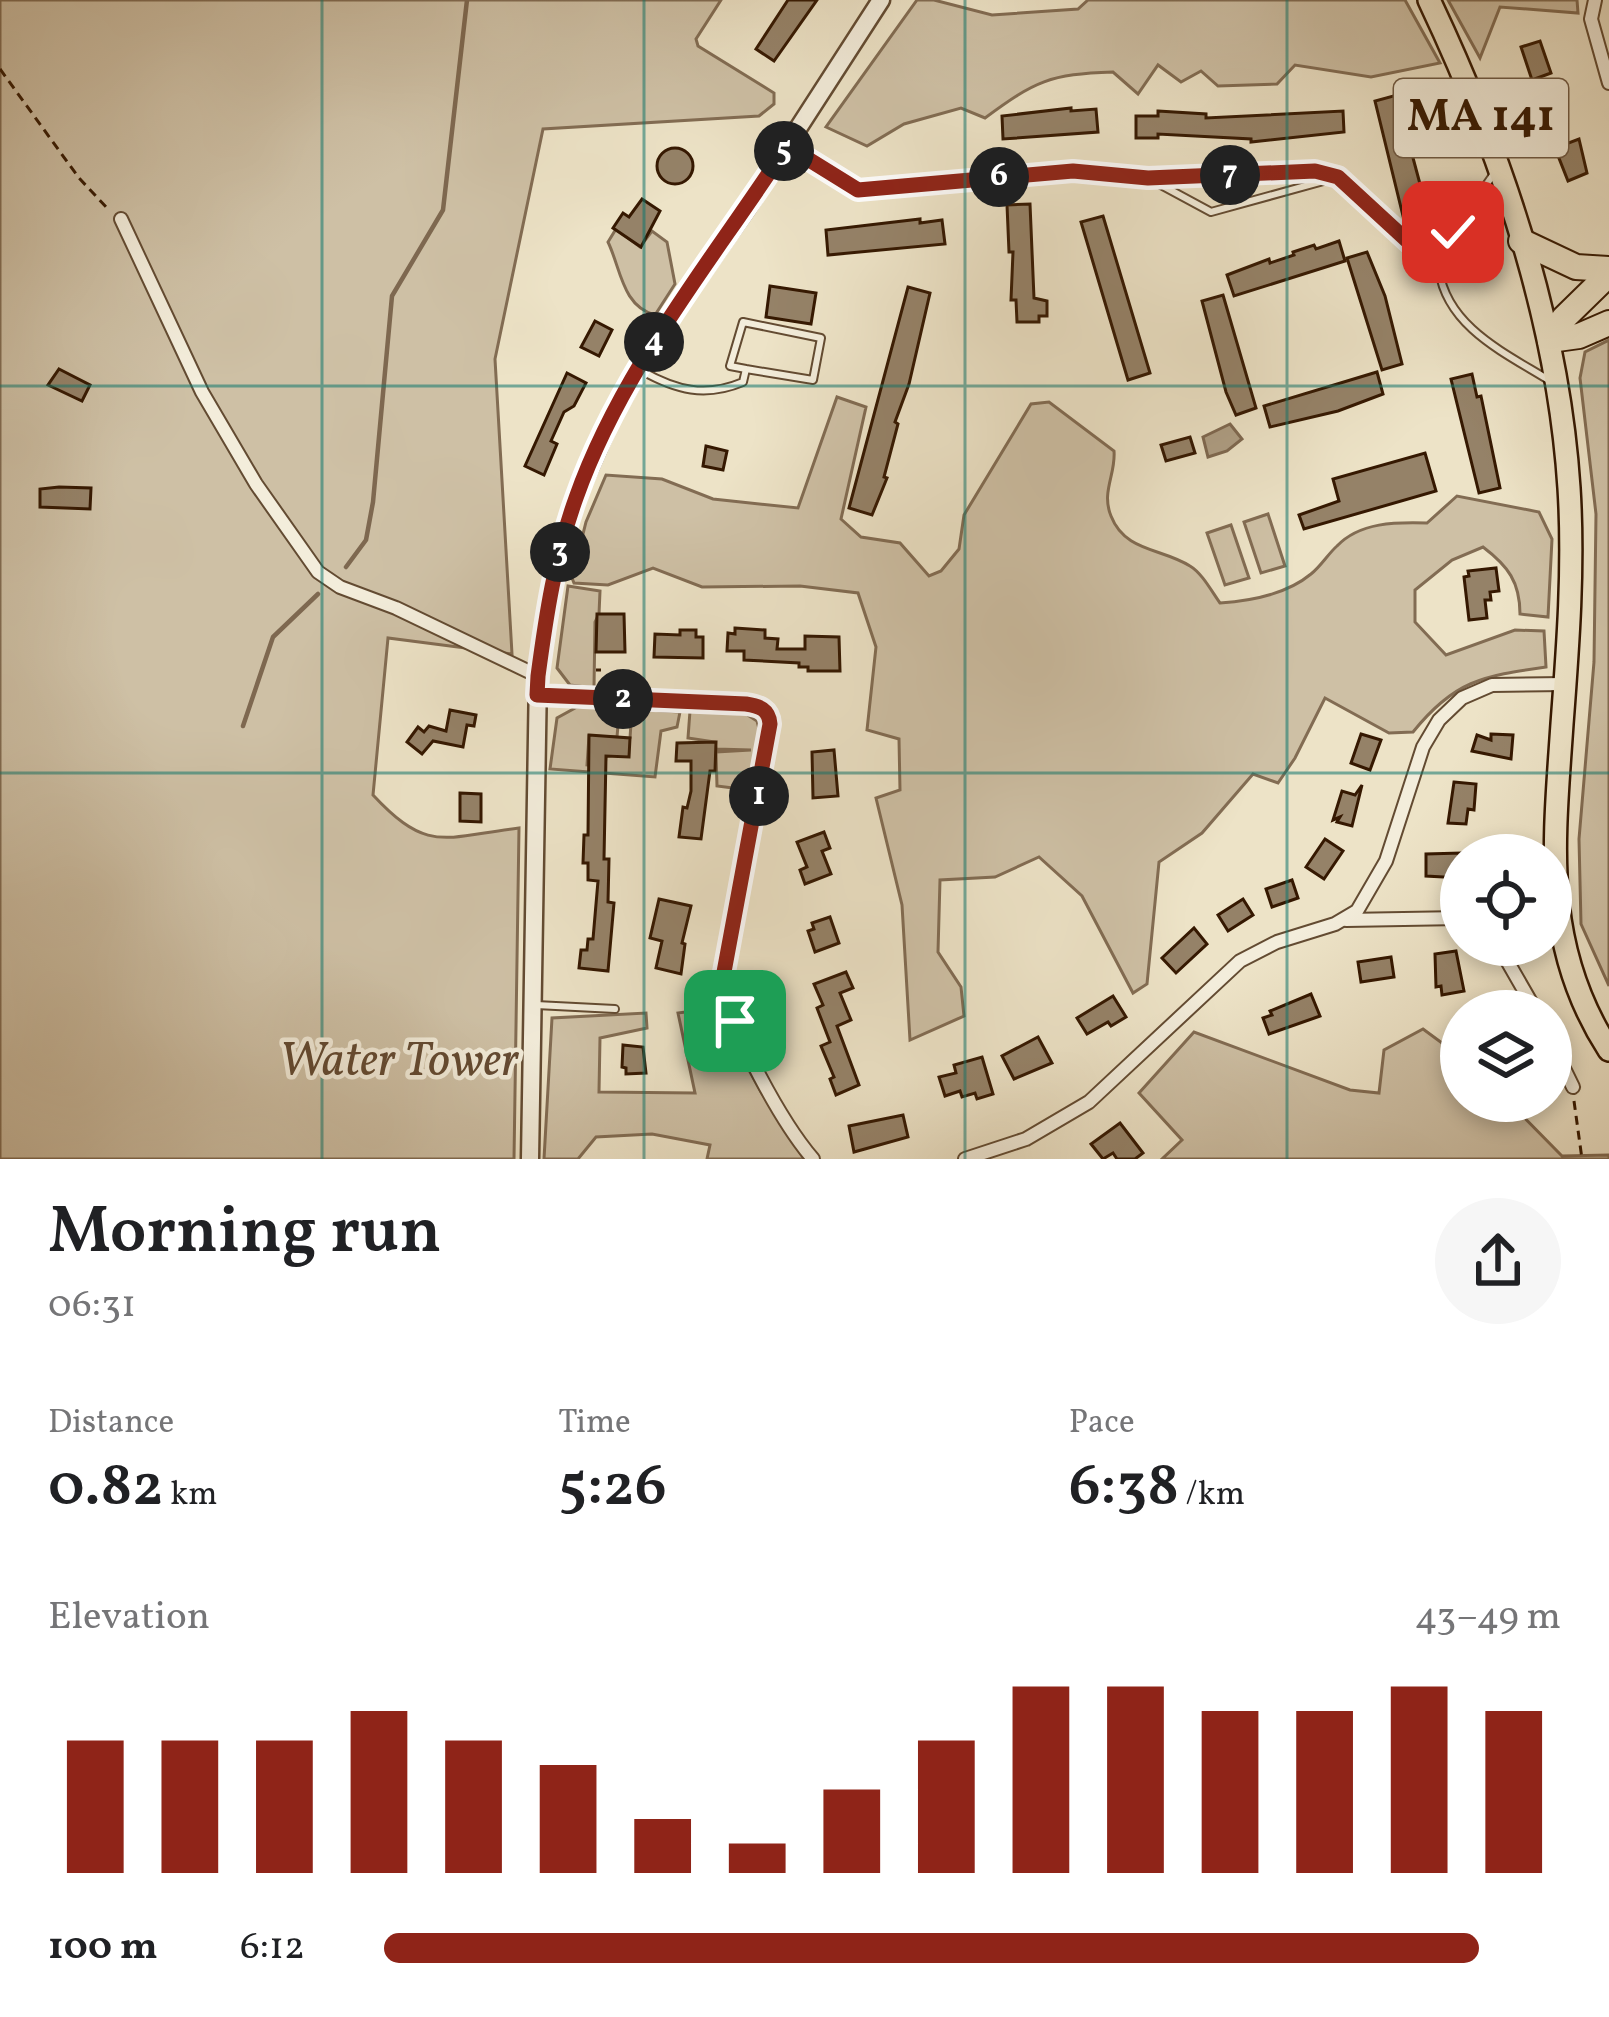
<!DOCTYPE html>
<html lang="en">
<head>
<meta charset="utf-8">
<style>
	body { margin:0; font-family:Vollkorn,serif; background:#f6f6f6; color:#202124; height:100vh; display:flex; flex-direction:column; font-size:45px; white-space:nowrap }
	* { box-sizing:border-box; margin:0 }
	p { font-size:39px; color:#757577 }
	.icon { flex:none; width:66px; height:66px; fill:none; stroke:currentColor; stroke-width:2; stroke-linecap:round; stroke-linejoin:round }
	.map { position:relative; height:1159px; overflow:hidden }
	.details { display:flex; flex-direction:column; background:#fff; flex:1 }
	.details>* { flex:none }
	.tools { position:absolute; left:1440px; top:834px; display:grid; gap:24px }
	.tools a { display:grid; place-items:center; width:132px; height:132px; border-radius:50%; background:#fff; box-shadow:0 6px 18px #0003; font-size:60px }
	.pin { position:absolute; display:grid; place-items:center; width:102px; height:102px; color:#fff; margin:-51px; border-radius:24px; box-shadow:0 6px 18px #0006 }
	.km { position:absolute; width:60px; height:60px; margin:-30px; border-radius:50%; background:#222; color:#fff; font-size:33px; line-height:60px; text-align:center }
	.round { display:grid; place-items:center; flex:none; width:126px; height:126px; border-radius:63px; background:#f6f6f6 }
	.overview { display:flex; align-items:center; justify-content:space-between; height:204px; padding:0 48px }
	h1 { font-size:66px; font-weight:600; line-height:90px }
	.metrics { display:grid; grid-template-columns:repeat(3,1fr); gap:18px; height:204px; padding:12px 48px }
	.metrics div { display:grid; align-content:center }
	.metrics b { font-size:60px; font-weight:600 }
	.metrics small { font-size:33px; font-weight:400 }
	.metrics p { font-size:33px }
	.chart { height:336px; padding:24px 48px }
	.chart p { display:flex; justify-content:space-between }
	.chart svg { width:100%; height:216px; margin-top:12px; stroke:#8f2418; stroke-width:6 }
	ul { padding:0 48px; list-style:none; font-size:39px }
	li { display:grid; grid-template-columns:192px 144px 1fr; align-items:center; height:90px }
	li i { height:30px; border-radius:15px; background:#8f2418 }
	.map>svg:first-child { display:block }
	.green { fill:#cec0a5; stroke:#826c53; stroke-width:3 }
	.water { fill:#ae9e84; stroke:#7e6850; stroke-width:3 }
	.lines { fill:none; stroke-linecap:round; stroke-linejoin:round }
	.stream { stroke:#7e6850; stroke-width:4.5 }
	.building { fill:#958268; stroke:#351801; stroke-width:3 }
	.service-casing { stroke:#634b32; stroke-width:10 }
	.minor-casing { stroke:#634b32; stroke-width:16 }
	.tertiary-casing { stroke:#634b32; stroke-width:21 }
	.primary-casing { stroke:#351801; stroke-width:26 }
	.motorway-casing { stroke:#351801; stroke-width:28 }
	.path { stroke:#351801; stroke-width:3; stroke-dasharray:9 6; stroke-linecap:butt }
	.service { stroke:#f3eddb; stroke-width:6 }
	.minor { stroke:#f3eddb; stroke-width:12 }
	.tertiary { stroke:#f3eddb; stroke-width:16 }
	.primary { stroke:#ede3c7; stroke-width:21 }
	.motorway { stroke:#ede3c7; stroke-width:24 }
	.route-casing { stroke:#fff; stroke-width:24 }
	.route { stroke:#8f2418; stroke-width:15 }
	.grid { fill:none; stroke:#0f766e; stroke-width:3; stroke-opacity:0.55 }
	.labels { text-anchor:middle; dominant-baseline:central; stroke-width:9; stroke-linejoin:round; paint-order:stroke }
	.shield { fill:#f3eddb; stroke:#6e5842; stroke-width:3 }
	.shield-label { font-size:45px; font-weight:bold; fill:#351801 }
	.park-label { font-size:48px; font-style:italic; fill:#634a32; stroke:#f3eddb }
</style>
</head>
<body>
<div class="map">
<svg width="1609" height="1159" viewBox="0 0 1609 1159">
	<rect width="100%" height="100%" fill="#ede3c7"/>
	<filter id="stains"><feTurbulence type="fractalNoise" baseFrequency=".00167" numOctaves="4"/><feColorMatrix values="0 0 0 0 .2 0 0 0 0 .09 0 0 0 0 .02 0 0 0 .5 -.17"/></filter>
	<radialGradient id="worn" r=".72"><stop offset=".6" stop-color="#630" stop-opacity="0"/><stop offset="1" stop-color="#630" stop-opacity=".3"/></radialGradient>
	<g class="green">
		<path d="M0,0H721L696,39L698,46L774,93V104L759,116L543,129L495,359L512,654L388,638L373,795C428,854 444,837 519,828L514,1159H0Z"/>
		<path d="M917,0H934L992,15L1078,9L1088,0H1405L1440,63L1371,77L1295,65L1277,84L1218,86L1201,71L1181,82L1158,65L1138,94L1113,72C1050,74 1035,81 985,118L961,108L904,124L867,146L826,127Z"/>
		<polygon points="1448,0 1577,0 1578,13 1500,7 1480,58"/>
		<path d="M616,229L640,247L652,231L667,242L675,284L655,315C622,306 621,269 608,242Z"/>
		<polygon points="1609,340 1609,986 1581,924 1579,839 1594,662 1596,514 1580,378 1585,352"/>
		<path d="M837,397L866,407L841,519L861,537L900,543L929,576L941,571L959,549L964,515L1031,404L1049,402L1114,451C1116,474 1101,492 1111,516C1125,552 1162,548 1190,566C1202,573 1212,592 1220,603C1250,601 1287,594 1311,574C1321,566 1328,554 1337,546C1360,522 1396,522 1427,523L1457,496L1539,512L1552,539L1548,617L1520,614C1520,582 1508,566 1483,547L1452,560L1415,590V622L1446,655L1515,630L1544,631L1546,667C1482,676 1454,681 1413,732L1389,733L1325,698L1295,758L1278,783L1253,774L1202,833L1159,862L1147,984L1133,993L1082,896L1039,857L995,877L940,880L938,952L961,987L964,1016L910,1040L902,905L876,798L900,790L899,739L867,730L876,647L858,593L800,586L702,587L653,568L608,585L574,583L572,578L586,522L606,475L662,479L713,499L798,508Z"/>
		<polygon points="1268,514 1285,566 1261,573 1244,522"/>
		<polygon points="1231,525 1249,578 1225,585 1207,533"/>
		<polygon points="568,586 600,591 599,614 595,622 594,688 570,685 557,668"/>
		<polygon points="614,708 619,714 617,737 589,736 587,765 605,767 606,756 630,738 632,709 680,712 677,727 661,731 655,777 550,769 557,718 577,707"/>
		<polygon points="690,711 746,714 757,721 760,733 749,790 717,786 716,752 751,750 716,749 715,742 688,738"/>
		<polygon points="715,1008 761,1092 804,1159 707,1159 710,1145 652,1134 596,1137 578,1159 544,1159 552,1018 646,1013 647,1028 600,1038 599,1092 695,1093 678,1013"/>
		<polygon points="1423,1029 1461,1057 1461,1101 1508,1101 1562,1156 1609,1155 1609,1159 1162,1159 1182,1140 1139,1093 1194,1032 1350,1090 1379,1093 1384,1050"/>
	</g>
	<polygon class="water" points="1230,424 1242,439 1227,451 1208,457 1203,437"/>
	<g class="lines">
		<g class="stream">
			<polyline points="346,567 366,540 373,502 392,296 443,210 467,0"/>
			<polyline points="243,726 273,637 318,594"/>
		</g>
	</g>
	<g class="building">
		<polygon points="788,0 817,0 774,61 756,49"/>
		<polygon points="1540,41 1551,73 1532,80 1521,47"/>
		<polygon points="1397,95 1413,142 1409,143 1427,210 1403,216 1375,101"/>
		<polygon points="1071,108 1071,111 1096,109 1098,132 1003,139 1002,116"/>
		<polygon points="1158,111 1206,114 1206,118 1343,111 1344,132 1251,142 1251,139 1158,134 1158,138 1136,138 1136,116 1158,116"/>
		<polygon points="1579,139 1587,173 1568,181 1555,148"/>
		<circle cx="675" cy="166" r="18"/>
		<polygon points="642,199 660,211 641,247 613,228 623,213 629,217"/>
		<polygon points="1030,204 1034,298 1047,301 1047,316 1039,316 1039,322 1017,322 1016,300 1011,300 1013,252 1009,252 1007,205"/>
		<polygon points="1103,216 1150,373 1128,380 1081,222"/>
		<polygon points="920,219 920,223 942,220 945,244 828,255 826,230"/>
		<polygon points="1339,241 1345,261 1234,296 1227,275 1269,259 1270,263 1294,255 1293,252 1314,245 1316,249"/>
		<polygon points="1367,252 1385,296 1402,364 1382,370 1347,258"/>
		<polygon points="770,286 816,293 811,324 766,317"/>
		<polygon points="908,287 930,293 909,384 895,422 898,424 884,477 887,478 872,515 849,508"/>
		<polygon points="1223,295 1256,408 1236,415 1226,392 1202,301"/>
		<polygon points="595,321 612,330 599,356 581,347"/>
		<polygon points="59,369 90,385 82,401 48,385"/>
		<polygon points="1377,372 1383,394 1338,411 1270,427 1264,406"/>
		<polygon points="567,373 586,383 574,406 564,412 551,441 557,444 544,475 525,466"/>
		<polygon points="1472,374 1477,397 1481,396 1500,488 1479,493 1451,379"/>
		<polygon points="1190,437 1195,453 1166,461 1161,445"/>
		<polygon points="706,446 727,451 723,470 703,466"/>
		<polygon points="1425,453 1436,491 1304,529 1299,515 1339,501 1333,479"/>
		<polygon points="59,487 91,488 90,509 40,507 40,489"/>
		<polygon points="1496,568 1499,591 1490,592 1491,600 1485,600 1487,618 1469,620 1464,577 1469,576 1468,571"/>
		<polygon points="597,614 624,614 625,652 596,652"/>
		<polygon points="735,628 765,630 765,638 778,639 777,649 805,649 805,636 839,637 840,671 808,671 808,667 799,667 799,663 744,660 744,651 727,651 728,633 735,634"/>
		<polygon points="680,630 696,630 696,637 703,637 703,658 654,657 655,634 680,635"/>
		<polygon points="450,710 476,715 474,726 467,725 463,747 433,741 422,754 407,742 418,727 424,732 429,726 446,731"/>
		<polygon points="1361,734 1381,740 1370,770 1351,763"/>
		<polygon points="1491,734 1513,735 1511,759 1472,751 1477,735 1491,740"/>
		<polygon points="589,735 630,738 629,757 606,756 604,859 609,859 608,902 614,903 608,971 579,968 581,950 587,950 588,939 593,939 598,881 588,880 588,863 583,863 584,835 588,835"/>
		<polygon points="716,742 715,771 710,771 701,839 679,837 683,807 687,808 691,791 691,761 676,761 677,743"/>
		<polygon points="834,750 838,796 813,798 812,752"/>
		<polygon points="1454,782 1476,784 1474,810 1468,809 1466,824 1448,823"/>
		<polygon points="1362,785 1352,826 1337,822 1340,817 1333,820 1342,791 1355,795"/>
		<polygon points="460,793 481,794 481,822 460,821"/>
		<polygon points="824,832 830,848 822,851 831,874 805,884 800,870 807,867 797,842"/>
		<polygon points="1325,839 1343,851 1324,879 1306,867"/>
		<polygon points="1461,853 1461,878 1426,876 1426,854"/>
		<polygon points="1292,880 1298,898 1272,907 1266,889"/>
		<polygon points="659,899 691,906 682,943 685,944 681,974 656,968 662,941 650,938"/>
		<polygon points="1243,899 1253,915 1228,931 1218,915"/>
		<polygon points="830,917 839,943 815,952 808,931 814,929 812,923"/>
		<polygon points="1194,928 1207,944 1176,973 1162,958"/>
		<polygon points="1456,951 1464,991 1442,995 1441,986 1436,987 1435,954"/>
		<polygon points="1391,957 1394,977 1361,982 1358,962"/>
		<polygon points="846,972 853,988 840,993 851,1020 837,1026 859,1085 836,1095 830,1079 834,1077 821,1046 830,1042 817,1008 823,1005 814,984"/>
		<polygon points="1311,994 1320,1016 1269,1034 1263,1018 1272,1015 1270,1011"/>
		<polygon points="1113,996 1126,1017 1111,1026 1108,1022 1087,1034 1077,1018"/>
		<polygon points="1038,1037 1052,1063 1014,1079 1002,1056"/>
		<polygon points="623,1045 643,1047 646,1073 626,1074 626,1068 622,1067"/>
		<polygon points="982,1057 993,1094 977,1099 975,1093 962,1097 960,1091 945,1096 939,1077 956,1073 954,1065"/>
		<polygon points="903,1115 908,1137 854,1152 849,1126"/>
		<polygon points="1120,1123 1143,1153 1135,1159 1117,1159 1113,1153 1103,1159 1091,1144"/>
	</g>
	<g class="lines">
		<g class="service-casing">
			<g id="service">
				<polyline points="788,147 858,190 1073,171 1148,178"/>
				<path d="M1338,177L1211,212L1148,178L1315,171L1338,177L1439,270C1447,326 1503,352 1547,379"/>
				<polyline points="1439,270 1453,232 1493,175"/>
				<path d="M642,371C676,390 705,398 743,382L746,369L730,366L743,322L821,338L813,380L746,369"/>
				<polyline points="536,1005 615,1009"/>
			</g>
		</g>
		<g class="minor-casing">
			<g id="minor">
				<polyline points="1595,0 1591,19 1609,83"/>
				<polyline points="121,219 202,392 256,484 318,572 340,587 396,608 538,676"/>
				<path d="M537,695L745,704L760,706L768,716L766,752L723,985C732,1032 782,1123 813,1159"/>
				<polyline points="1346,920 1461,918"/>
				<polyline points="1498,945 1536,1011"/>
				<polyline points="1551,1042 1573,1087"/>
				<polyline points="965,1159 1026,1139 1089,1102 1240,961 1277,942 1335,924 1357,911 1386,861 1423,747 1439,720 1462,698 1492,685 1565,684"/>
			</g>
		</g>
		<g class="tertiary-casing">
			<polyline id="tertiary" points="530,1159 538,676 552,585 574,502 611,418 661,330 746,209 881,0"/>
		</g>
		<g class="primary-casing">
			<path id="primary" d="M1429,0C1501,152 1558,318 1569,488C1574,566 1568,646 1562,724C1554,843 1541,945 1609,1050"/>
		</g>
		<g class="motorway-casing">
			<g id="motorway">
				<polyline points="1521,241 1576,267 1609,269"/>
				<polyline points="1550,340 1564,318 1609,274"/>
				<polyline points="1550,340 1579,336 1609,323"/>
			</g>
		</g>
		<g class="path">
			<polyline points="0,69 79,178 108,209"/>
			<polyline points="596,670 601,670"/>
			<polyline points="1574,1101 1582,1159"/>
		</g>
		<use href="#service" class="service"/>
		<use href="#minor" class="minor"/>
		<use href="#tertiary" class="tertiary"/>
		<use href="#primary" class="primary"/>
		<use href="#motorway" class="motorway"/>
	</g>
	<g class="lines">
		<g class="route-casing">
			<path id="route" d="M735,1021L724,992V972L770,724C769,709 759,706 746,704L537,695L538,676C546,616 555,556 576,498C622,368 712,261 787,146L858,190L1073,171L1148,178L1315,171L1338,177L1439,270L1453,232"/>
		</g>
		<use href="#route" class="route"/>
	</g>
	<path class="grid" d="M322,0V1159M644,0V1159M965,0V1159M1287,0V1159M0,386H1609M0,773H1609"/>
	<g class="labels">
		<rect class="shield" x="1394" y="79" width="174" height="78" rx="9"/>
		<g class="shield-label">
			<text x="1481" y="118">MA 141</text>
		</g>
		<g class="park-label">
			<text x="399" y="1062">Water Tower</text>
		</g>
	</g>
	<rect width="100%" height="100%" filter="url(#stains)"/>
	<rect width="100%" height="100%" fill="url(#worn)"/>
</svg>
<div class="tools">
<a><svg class="icon" aria-label="locate" viewBox="0 0 24 24"><circle cx="12" cy="12" r="6"/><path d="M12 2v4M12 18v4M2 12h4M18 12h4"/></svg></a>
<a><svg class="icon" aria-label="layers" viewBox="0 0 24 24"><path d="M12 4l9 5-9 5-9-5zM3 14l9 5 9-5"/></svg></a>
</div>
<div class="pin" style="left:735px;top:1021px;background:#1e9e55"><svg class="icon" aria-label="arrive" viewBox="0 0 24 24"><path d="M6 21V4h12l-3 4 3 4H6"/></svg></div>
<div class="pin" style="left:1453px;top:232px;background:#d93025"><svg class="icon" aria-label="check" viewBox="0 0 24 24"><path d="M5 12l5 5 9-10"/></svg></div>
<b class="km" style="left:759px;top:796px">1</b>
<b class="km" style="left:623px;top:699px">2</b>
<b class="km" style="left:560px;top:552px">3</b>
<b class="km" style="left:654px;top:342px">4</b>
<b class="km" style="left:784px;top:151px">5</b>
<b class="km" style="left:999px;top:177px">6</b>
<b class="km" style="left:1230px;top:175px">7</b>
</div>
<section class="details">
<div class="overview"><div><h1>Morning run</h1><p>06:31</p></div><a class="round"><svg class="icon" aria-label="share" viewBox="0 0 24 24"><path d="M12 15V3M7 8l5-5 5 5M5 13v7h14v-7"/></svg></a></div>
<div class="metrics">
<div><p>Distance</p><b>0.82<small> km</small></b></div>
<div><p>Time</p><b>5:26</b></div>
<div><p>Pace</p><b>6:38<small> /km</small></b></div>
</div>
<div class="chart"><p><span>Elevation</span>43–49 m</p>
<svg viewBox="0 0 160 44" preserveAspectRatio="none"><path d="M5 44V17M15 44V17M25 44V17M35 44V11M45 44V17M55 44V22M65 44V33M75 44V38M85 44V27M95 44V17M105 44V6M115 44V6M125 44V11M135 44V11M145 44V6M155 44V11"/></svg>
</div>
<ul>
<li><b>100 m</b>6:12<i style="width:93%"></i></li>
</ul>
</section>
</body>
</html>
